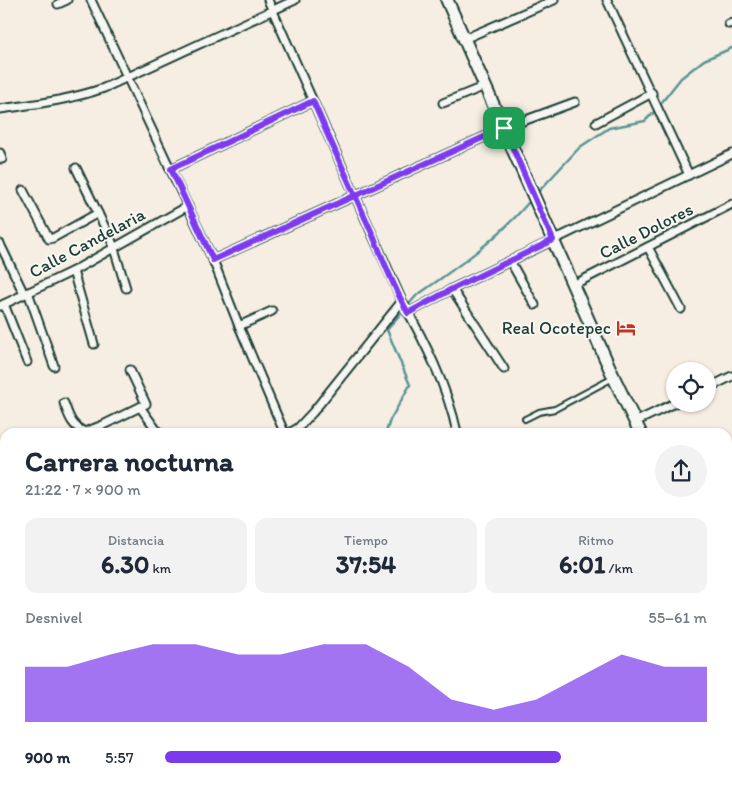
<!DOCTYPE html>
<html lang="es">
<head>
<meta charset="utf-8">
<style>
	body { margin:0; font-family:Itim,sans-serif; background:#f2f2f3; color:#1f2937; height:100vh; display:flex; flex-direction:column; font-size:19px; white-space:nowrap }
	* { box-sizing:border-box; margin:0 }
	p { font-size:16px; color:#747a83 }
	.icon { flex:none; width:28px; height:28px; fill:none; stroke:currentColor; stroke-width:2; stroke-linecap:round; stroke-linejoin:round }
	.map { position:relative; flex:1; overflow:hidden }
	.side { position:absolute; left:0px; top:428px; width:732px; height:359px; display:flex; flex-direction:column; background:#fff; border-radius:15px 15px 0 0; box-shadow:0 1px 4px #0004 }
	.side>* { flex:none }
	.controls { position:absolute; left:666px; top:362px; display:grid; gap:10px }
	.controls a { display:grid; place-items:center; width:50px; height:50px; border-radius:50%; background:#fff; box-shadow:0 1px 4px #0004; font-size:25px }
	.pin { position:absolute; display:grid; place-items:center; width:42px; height:42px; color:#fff; margin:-21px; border-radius:10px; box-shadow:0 2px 8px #0006 }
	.round { display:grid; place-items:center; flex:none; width:52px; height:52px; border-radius:26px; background:#f2f2f3 }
	.summary { display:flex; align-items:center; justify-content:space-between; height:85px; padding:0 25px }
	h1 { font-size:28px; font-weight:700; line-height:38px }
	.stats { display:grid; grid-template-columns:repeat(3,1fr); gap:8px; height:85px; padding:5px 25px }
	.stats div { display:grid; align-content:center; border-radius:12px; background:#f2f2f3; text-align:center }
	.stats b { font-size:25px; font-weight:700 }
	.stats small { font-size:14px; font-weight:400 }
	.stats p { font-size:14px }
	.chart { height:140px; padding:10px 25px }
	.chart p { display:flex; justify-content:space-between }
	.chart svg { width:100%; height:90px; margin-top:5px; fill:#7c3aed; opacity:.7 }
	ul { padding:0 25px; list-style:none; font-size:16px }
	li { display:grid; grid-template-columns:80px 60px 1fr; align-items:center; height:38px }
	li i { height:12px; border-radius:6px; background:#7c3aed }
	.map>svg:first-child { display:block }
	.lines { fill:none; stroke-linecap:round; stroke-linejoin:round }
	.stream { stroke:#599596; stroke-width:2.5 }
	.lane-casing { stroke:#1f3d34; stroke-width:8 }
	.street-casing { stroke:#1f3d34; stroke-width:11 }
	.primary-casing { stroke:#1f3d34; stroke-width:15 }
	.lane { stroke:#f6f6f2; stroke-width:4 }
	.street { stroke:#f6f6f2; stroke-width:7 }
	.primary { stroke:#f6f6f2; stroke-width:11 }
	.route-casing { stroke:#fff; stroke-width:10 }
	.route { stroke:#7c3aed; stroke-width:6 }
	.labels { text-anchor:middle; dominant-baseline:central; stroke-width:4; stroke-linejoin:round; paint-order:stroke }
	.street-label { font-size:18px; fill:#1f3d34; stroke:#f6f6f2 }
	.poi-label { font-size:18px; fill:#1f3d34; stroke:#f6f6f2; text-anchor:end }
</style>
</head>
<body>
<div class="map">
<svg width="732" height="786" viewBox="0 0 732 786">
	<rect width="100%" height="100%" fill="#f6eee2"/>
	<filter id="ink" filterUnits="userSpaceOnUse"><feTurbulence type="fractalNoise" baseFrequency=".02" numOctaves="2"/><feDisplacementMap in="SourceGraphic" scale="10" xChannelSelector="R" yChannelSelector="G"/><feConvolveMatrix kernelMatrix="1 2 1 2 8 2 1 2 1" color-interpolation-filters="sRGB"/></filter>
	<g filter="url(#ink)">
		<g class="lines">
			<g class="stream">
				<polyline points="662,102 681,78 704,60 732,48"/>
				<polyline points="539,191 580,147 609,128 645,121 654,112"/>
				<path d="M410,303L416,296C456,268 497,240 529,202"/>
				<polyline points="386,432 390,420 410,385 387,330 401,313"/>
				<polyline points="240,781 240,786"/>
			</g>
			<g class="lane-casing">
				<polyline id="lane" points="525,419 539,412 555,409 613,378"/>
			</g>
			<g class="street-casing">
				<g id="street">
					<polyline points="91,0 213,260 239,326 284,432"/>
					<path d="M268,0L402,301C425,342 447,386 457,432"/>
					<polyline points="607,0 689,175"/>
					<polyline points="58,4 67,0"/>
					<polyline points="729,24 732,23"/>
					<polyline points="464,39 554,0"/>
					<polyline points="443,103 485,86"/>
					<path d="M0,109C36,104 70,100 104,88L295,0"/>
					<polyline points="596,123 652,93"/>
					<polyline points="0,153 2,159"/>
					<polyline points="76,168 112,242 126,288"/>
					<polyline points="171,169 313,101"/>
					<polyline points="23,190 49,239 53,238 98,213"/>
					<polyline points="0,244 24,294"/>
					<polyline points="648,247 681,309"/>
					<polyline points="213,260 504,128 575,102"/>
					<polyline points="510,261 535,305"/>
					<polyline points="73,271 94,344"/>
					<polyline points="573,285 732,204"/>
					<polyline points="452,289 504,369"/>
					<polyline points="28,292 54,366"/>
					<polyline points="4,304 27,362"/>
					<polyline points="0,306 73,271 188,206"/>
					<polyline points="408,313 452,289 732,154"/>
					<polyline points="239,326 272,311"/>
					<polyline points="708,388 732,376"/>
					<path d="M64,403C69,416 71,426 85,432L103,425L146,404L130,370"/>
					<polyline points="140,407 158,432"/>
					<polyline points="635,422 675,403"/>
					<polyline points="291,432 298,428 313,412 402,301"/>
					<polyline points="728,458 732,456"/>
					<polyline points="0,656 5,654"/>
					<polyline points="728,665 732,662"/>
					<polyline points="0,752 5,745"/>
					<polyline points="125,781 128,786"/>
					<polyline points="277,781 279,786"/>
					<polyline points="475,781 478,786"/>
					<polyline points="608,781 610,786"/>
					<polyline points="311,786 319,781"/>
					<polyline points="481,786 490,781"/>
				</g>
			</g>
			<g class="primary-casing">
				<g id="primary">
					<polyline points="447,0 614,378 640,432"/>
					<polyline points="728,621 732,631"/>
				</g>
			</g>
			<use href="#lane" class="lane"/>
			<use href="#street" class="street"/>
			<use href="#primary" class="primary"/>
		</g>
	</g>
	<g class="lines" filter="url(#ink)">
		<g class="route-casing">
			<path id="route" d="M504,128L213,260L171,169L313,101C332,145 352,189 372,233C383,260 394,288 408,313L452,289L553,240L504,128"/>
		</g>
		<use href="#route" class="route"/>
	</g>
	<defs>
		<g id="hotel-bare" transform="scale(1.5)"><path d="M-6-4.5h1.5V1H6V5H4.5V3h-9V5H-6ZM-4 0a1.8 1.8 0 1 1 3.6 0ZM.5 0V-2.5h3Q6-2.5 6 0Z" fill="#c8321e" stroke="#f6f6f2" stroke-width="2.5" paint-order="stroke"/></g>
	</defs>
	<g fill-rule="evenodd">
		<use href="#hotel-bare" x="626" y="328"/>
	</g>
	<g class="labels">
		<g class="street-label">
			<text transform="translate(646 231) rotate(-27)">Calle Dolores</text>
			<text transform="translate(87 243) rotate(-28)">Calle Candelaria</text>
		</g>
		<g class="poi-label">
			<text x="611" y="328">Real Ocotepec</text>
		</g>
	</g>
</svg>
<div class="controls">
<a><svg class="icon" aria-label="locate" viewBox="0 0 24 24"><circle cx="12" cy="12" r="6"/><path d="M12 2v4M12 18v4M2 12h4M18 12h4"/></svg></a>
</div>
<div class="pin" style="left:504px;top:128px;background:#1e9e55"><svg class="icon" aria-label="arrive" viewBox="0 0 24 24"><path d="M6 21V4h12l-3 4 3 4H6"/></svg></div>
<section class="side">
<div class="summary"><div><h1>Carrera nocturna</h1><p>21:22 · 7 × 900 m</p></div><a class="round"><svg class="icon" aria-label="share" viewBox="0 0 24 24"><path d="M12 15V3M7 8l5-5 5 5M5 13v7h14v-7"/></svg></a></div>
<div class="stats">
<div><p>Distancia</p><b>6.30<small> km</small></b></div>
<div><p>Tiempo</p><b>37:54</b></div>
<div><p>Ritmo</p><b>6:01<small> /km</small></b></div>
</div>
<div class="chart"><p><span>Desnivel</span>55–61 m</p>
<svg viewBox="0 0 160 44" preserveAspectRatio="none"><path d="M0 44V17L10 17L20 11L30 6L40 6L50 11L60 11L70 6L80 6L90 17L100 33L110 38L120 33L130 22L140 11L150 17L160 17V44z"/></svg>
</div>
<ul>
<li><b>900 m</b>5:57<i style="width:73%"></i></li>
</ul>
</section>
</div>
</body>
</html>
